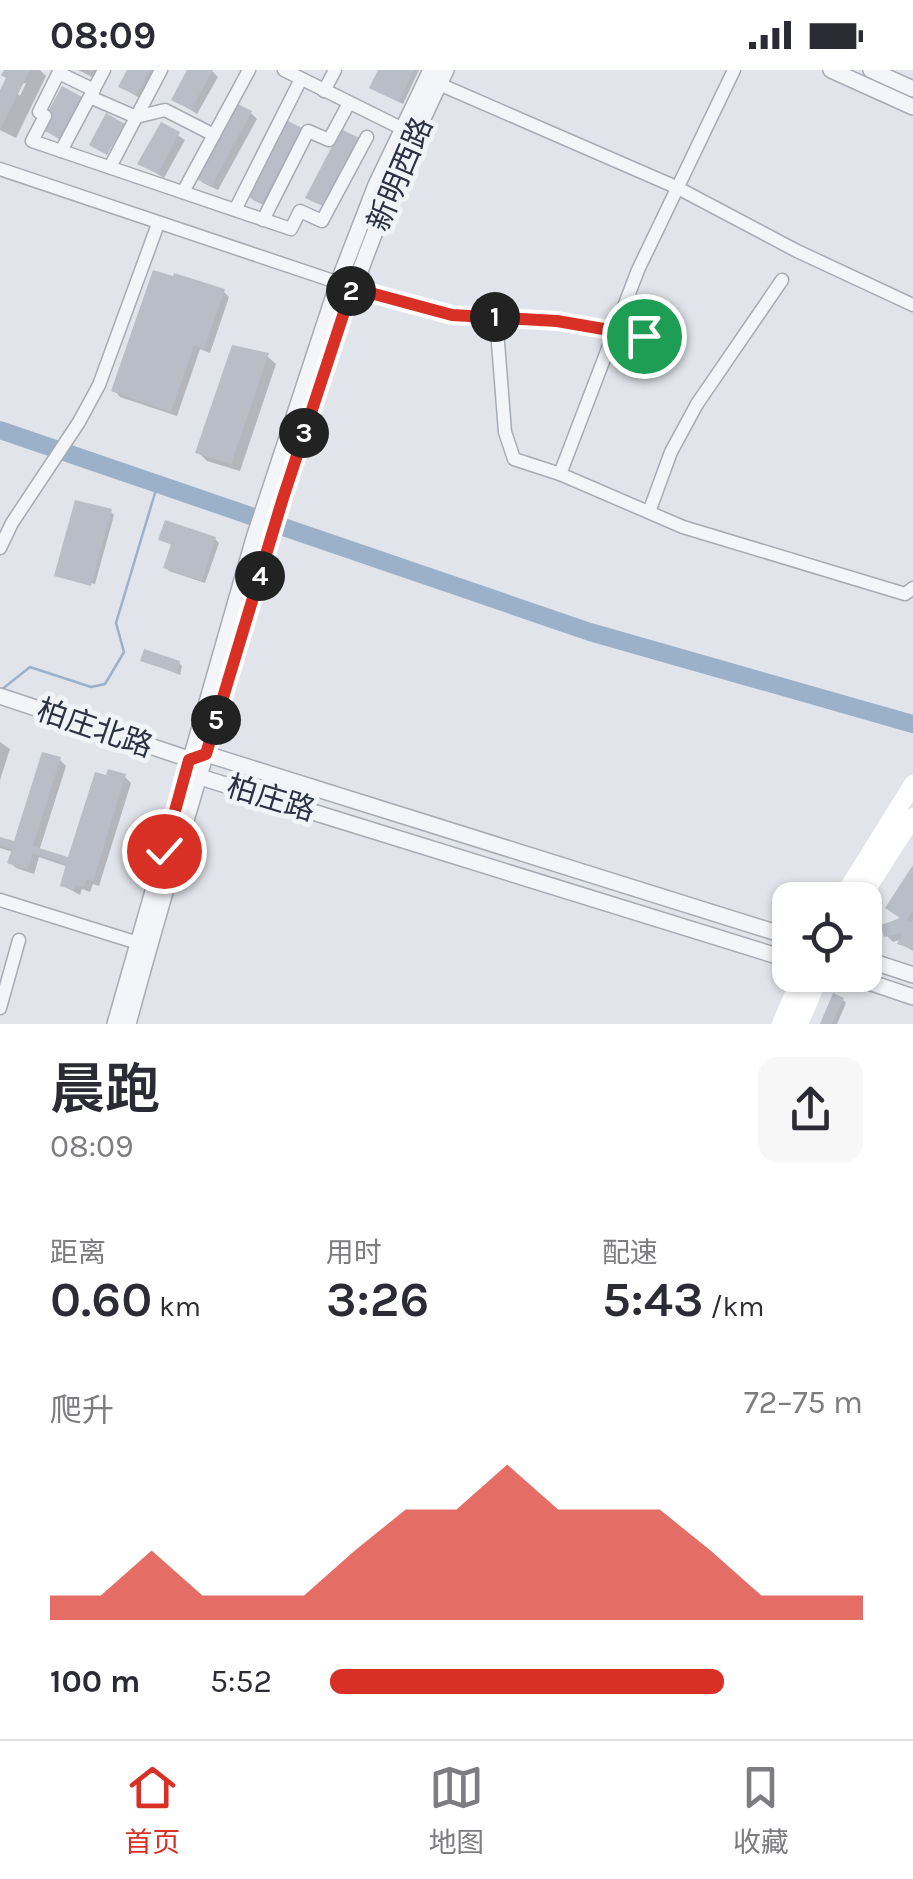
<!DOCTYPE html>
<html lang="zh">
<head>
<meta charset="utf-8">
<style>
	body { margin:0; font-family:Karla,"Noto Sans SC",sans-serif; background:#f7f7f7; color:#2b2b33; height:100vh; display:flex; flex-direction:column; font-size:38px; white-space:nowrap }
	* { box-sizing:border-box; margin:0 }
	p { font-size:32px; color:#7c7c81 }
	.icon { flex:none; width:55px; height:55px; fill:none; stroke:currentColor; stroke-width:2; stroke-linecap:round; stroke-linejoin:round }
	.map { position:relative; height:954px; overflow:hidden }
	.drawer { display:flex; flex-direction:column; background:#fff; flex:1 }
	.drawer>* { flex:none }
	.tools { position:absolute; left:772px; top:812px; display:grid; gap:20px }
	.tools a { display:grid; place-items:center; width:110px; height:110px; border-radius:20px; background:#fff; box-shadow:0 2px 8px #0004; font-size:50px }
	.pin { position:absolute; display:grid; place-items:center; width:85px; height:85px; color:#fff; margin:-42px; border:5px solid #fff; border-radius:50%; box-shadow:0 2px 10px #0007 }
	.km { position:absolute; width:50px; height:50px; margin:-25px; border-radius:50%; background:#222; color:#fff; font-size:28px; line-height:50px; text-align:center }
	.round { display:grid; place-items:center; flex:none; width:105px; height:105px; border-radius:20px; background:#f7f7f7 }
	.summary { display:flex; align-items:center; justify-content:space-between; height:170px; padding:0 50px }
	h1 { font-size:55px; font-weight:600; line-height:75px }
	.figures { display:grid; grid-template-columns:repeat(3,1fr); gap:15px; height:170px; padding:10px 50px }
	.figures div { display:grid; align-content:center }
	.figures b { font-size:50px; font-weight:600 }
	.figures small { font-size:28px; font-weight:400 }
	.figures p { font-size:28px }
	.chart { height:280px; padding:20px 50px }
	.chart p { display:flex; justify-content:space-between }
	.chart svg { width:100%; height:180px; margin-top:10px; fill:#d93025; opacity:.7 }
	ul { padding:0 50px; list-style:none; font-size:32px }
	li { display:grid; grid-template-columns:160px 120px 1fr; align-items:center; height:75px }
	li i { height:25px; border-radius:12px; background:#d93025 }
	.status { display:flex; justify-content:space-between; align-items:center; height:70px; padding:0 50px; background:#fff; direction:ltr }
	.status svg { height:28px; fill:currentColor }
	.menu { display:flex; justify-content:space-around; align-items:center; height:140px; border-top:2px solid #e1e1e2; background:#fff; font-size:28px; color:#7c7c81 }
	.menu a { display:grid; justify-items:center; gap:5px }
	.menu .current { color:#d93025 }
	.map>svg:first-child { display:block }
	.shadow { fill:#0003; fill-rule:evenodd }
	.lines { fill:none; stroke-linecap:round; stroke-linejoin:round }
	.stream { stroke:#9bb1ca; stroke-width:2.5 }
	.river { stroke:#9bb1ca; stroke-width:18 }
	.building { fill:#b8bdc7 }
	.minor-casing { stroke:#a6abb4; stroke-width:15 }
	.tertiary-casing { stroke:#a6abb4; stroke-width:18 }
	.minor { stroke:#f3f5f8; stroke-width:12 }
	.tertiary { stroke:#f3f5f8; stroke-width:15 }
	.secondary { stroke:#fff; stroke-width:18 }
	.route-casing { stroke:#fff; stroke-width:20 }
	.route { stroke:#d93025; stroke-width:12 }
	.labels { text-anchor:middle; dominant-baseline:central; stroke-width:10; stroke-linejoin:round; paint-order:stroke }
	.street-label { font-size:30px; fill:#293142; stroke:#f0f3f7 }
</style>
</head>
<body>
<div class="status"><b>08:09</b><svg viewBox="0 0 49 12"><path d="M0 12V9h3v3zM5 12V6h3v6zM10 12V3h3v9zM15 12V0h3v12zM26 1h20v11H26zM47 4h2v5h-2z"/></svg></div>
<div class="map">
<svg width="913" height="954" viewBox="0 0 913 954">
	<rect width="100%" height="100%" fill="#e1e4ea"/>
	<g class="shadow">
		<path d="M13,0H40L46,6L16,68L0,60V25ZM21,13H26L20,26L16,22Z"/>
		<polygon points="78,0 101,0 96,9"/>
		<polygon points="130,0 159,0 143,30 121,17"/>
		<polygon points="190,0 211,0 218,7 197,44 174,29"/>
		<polygon points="381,0 419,0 403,34 376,21"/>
		<polygon points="80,29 86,35 65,73 42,58"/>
		<polygon points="251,43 257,49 218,120 203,113 197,107"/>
		<polygon points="162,55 185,70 164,108 140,93"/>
		<polygon points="301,60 307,66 268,137 253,130 247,124"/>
		<polygon points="223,221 229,227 210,283 200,279 177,346 120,327 114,320"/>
		<polygon points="267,286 276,294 240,401 207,391 198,382"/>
		<polygon points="110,441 114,445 95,514 58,504"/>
		<polygon points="161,469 215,469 219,473 205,513 169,501 166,498 173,476"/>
		<polygon points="143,590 179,593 182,596 180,605"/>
		<polygon points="0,672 10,679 0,710"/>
		<polygon points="59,689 66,696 39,781 70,790 125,707 131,713 99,816 93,814 90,822 82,819 80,825 62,815 68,797 39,787 34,804 16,798 10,792 13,782 0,778 0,770 16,775"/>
		<polygon points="913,799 913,881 900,873 902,869 893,872 886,865 903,850"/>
		<polygon points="843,930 846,933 837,954 823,954"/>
	</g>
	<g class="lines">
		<polyline class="stream" points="1,620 30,597 91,617 105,614 124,582 116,553 158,413"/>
		<polyline class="river" points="0,360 590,562 913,654"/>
	</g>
	<g class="building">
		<polygon points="4,0 30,0 0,60 0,20 6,8 1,5"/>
		<polygon points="127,0 150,0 136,25 118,17"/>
		<polygon points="187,0 213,0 191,40 171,30"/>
		<polygon points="378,0 414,0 399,32 369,18"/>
		<polygon points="62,16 82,27 59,68 39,58"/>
		<polygon points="234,32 252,41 212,116 194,108"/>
		<polygon points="106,43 125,54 107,85 89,75"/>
		<polygon points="284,49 302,58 262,133 244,125"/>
		<polygon points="161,52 180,62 158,104 137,94"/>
		<polygon points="341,59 359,68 325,137 305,128"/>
		<polygon points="153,200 173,206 174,203 225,219 204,279 194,275 171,342 111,321"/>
		<polygon points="232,275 269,283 231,394 195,383"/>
		<polygon points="75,430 112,439 91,516 54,506"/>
		<polygon points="165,450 216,467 202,511 163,498 171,474 158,470"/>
		<polygon points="144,579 180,591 177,603 140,591"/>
		<polygon points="42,682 61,687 33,776 68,787 95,702 106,705 108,699 126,704 93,811 87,810 83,817 76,815 74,820 60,816 66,794 33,783 28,800 7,793 12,779 0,775 0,767 14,771"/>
		<polygon points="913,795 913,840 906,851 913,853 913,879 897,874 902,863 884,867 881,855 900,848 885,838"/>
		<polygon points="833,923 844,928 832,954 820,954"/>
	</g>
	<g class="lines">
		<g class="minor-casing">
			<g id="minor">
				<polyline points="60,0 39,42 45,46 32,71 291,159 300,141 322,151 367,67"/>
				<polyline points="284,0 403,59"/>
				<polyline points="734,0 638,200 560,404 683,457 905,524 913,518"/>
				<polyline points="59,3 94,20"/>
				<polyline points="439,14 676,117 797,181 913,235"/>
				<polyline points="324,21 335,0"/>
				<polyline points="90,27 136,47 165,40 214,65"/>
				<polyline points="61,81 104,0"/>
				<polyline points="110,97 161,0"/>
				<polyline points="0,99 375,225 453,245 557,251 644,267"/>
				<polyline points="183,122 249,0"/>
				<polyline points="235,140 301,9"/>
				<polyline points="263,150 308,61 329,70 349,33"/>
				<polyline points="496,247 505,362 514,389 560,404"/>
				<polyline points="649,442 671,382 697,334 782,210"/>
				<polyline points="0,478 12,453 79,352 99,315 158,154"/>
				<polyline points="0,830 138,873"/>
				<polyline points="0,938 19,870"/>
			</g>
		</g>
		<g class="tertiary-casing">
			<g id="tertiary">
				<polyline points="831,0 913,37"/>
				<polyline points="871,0 913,19"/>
				<polyline points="0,626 189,689"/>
				<polyline points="198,687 206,684 790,867"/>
				<polyline points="197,701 200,707 790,890"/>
				<polyline points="865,889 913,905"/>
				<polyline points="848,905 913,927"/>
				<polyline points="115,954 254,468 338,213 376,115 431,0"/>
				<path d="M128,954C167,810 210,668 254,525C308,347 363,168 446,0"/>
			</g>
		</g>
		<use href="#minor" class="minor"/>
		<use href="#tertiary" class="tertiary"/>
		<g class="secondary">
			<polyline points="841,830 913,714"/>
			<polyline points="860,830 913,747"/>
			<polyline points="781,954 802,905"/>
			<polyline points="799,954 820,905"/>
		</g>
	</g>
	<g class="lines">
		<g class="route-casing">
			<polyline id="route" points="164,781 189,690 206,684 283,428 352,218 452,245 557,251 644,266"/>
		</g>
		<use href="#route" class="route"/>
	</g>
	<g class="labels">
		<g class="street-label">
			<text transform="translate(400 104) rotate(-67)">新明西路</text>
			<text transform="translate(95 658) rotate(19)">柏庄北路</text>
			<text transform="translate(271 728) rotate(17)">柏庄路</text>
		</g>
	</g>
</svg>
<div class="tools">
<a><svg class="icon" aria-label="locate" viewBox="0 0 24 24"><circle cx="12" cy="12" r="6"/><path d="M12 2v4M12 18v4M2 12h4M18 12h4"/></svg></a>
</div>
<div class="pin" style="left:644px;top:266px;background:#1e9e55"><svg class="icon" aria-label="arrive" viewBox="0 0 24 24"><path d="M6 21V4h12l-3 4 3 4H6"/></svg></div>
<div class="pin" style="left:164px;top:781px;background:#d93025"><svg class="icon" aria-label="check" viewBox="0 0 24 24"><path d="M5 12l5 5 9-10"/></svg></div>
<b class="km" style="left:495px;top:247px">1</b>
<b class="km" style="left:351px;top:221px">2</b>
<b class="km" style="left:304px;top:363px">3</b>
<b class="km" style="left:260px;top:506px">4</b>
<b class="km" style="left:216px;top:650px">5</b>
</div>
<section class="drawer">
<div class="summary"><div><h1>晨跑</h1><p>08:09</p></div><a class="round"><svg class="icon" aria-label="share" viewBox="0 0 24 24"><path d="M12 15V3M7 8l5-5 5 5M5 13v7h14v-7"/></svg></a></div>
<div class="figures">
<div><p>距离</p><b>0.60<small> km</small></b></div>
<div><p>用时</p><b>3:26</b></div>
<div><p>配速</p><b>5:43<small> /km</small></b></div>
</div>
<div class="chart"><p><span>爬升</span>72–75 m</p>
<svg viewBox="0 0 160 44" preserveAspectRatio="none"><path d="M0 44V38L10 38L20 27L30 38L40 38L50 38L60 27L70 17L80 17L90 6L100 17L110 17L120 17L130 27L140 38L150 38L160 38V44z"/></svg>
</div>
<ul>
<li><b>100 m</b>5:52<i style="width:74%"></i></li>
</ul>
</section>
<nav class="menu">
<a class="current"><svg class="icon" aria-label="home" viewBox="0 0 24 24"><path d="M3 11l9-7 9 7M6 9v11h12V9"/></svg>首页</a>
<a><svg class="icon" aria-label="map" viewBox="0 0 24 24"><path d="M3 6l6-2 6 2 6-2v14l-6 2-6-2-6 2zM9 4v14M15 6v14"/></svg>地图</a>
<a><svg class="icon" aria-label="saved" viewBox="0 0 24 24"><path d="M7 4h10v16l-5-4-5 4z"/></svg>收藏</a>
</nav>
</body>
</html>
